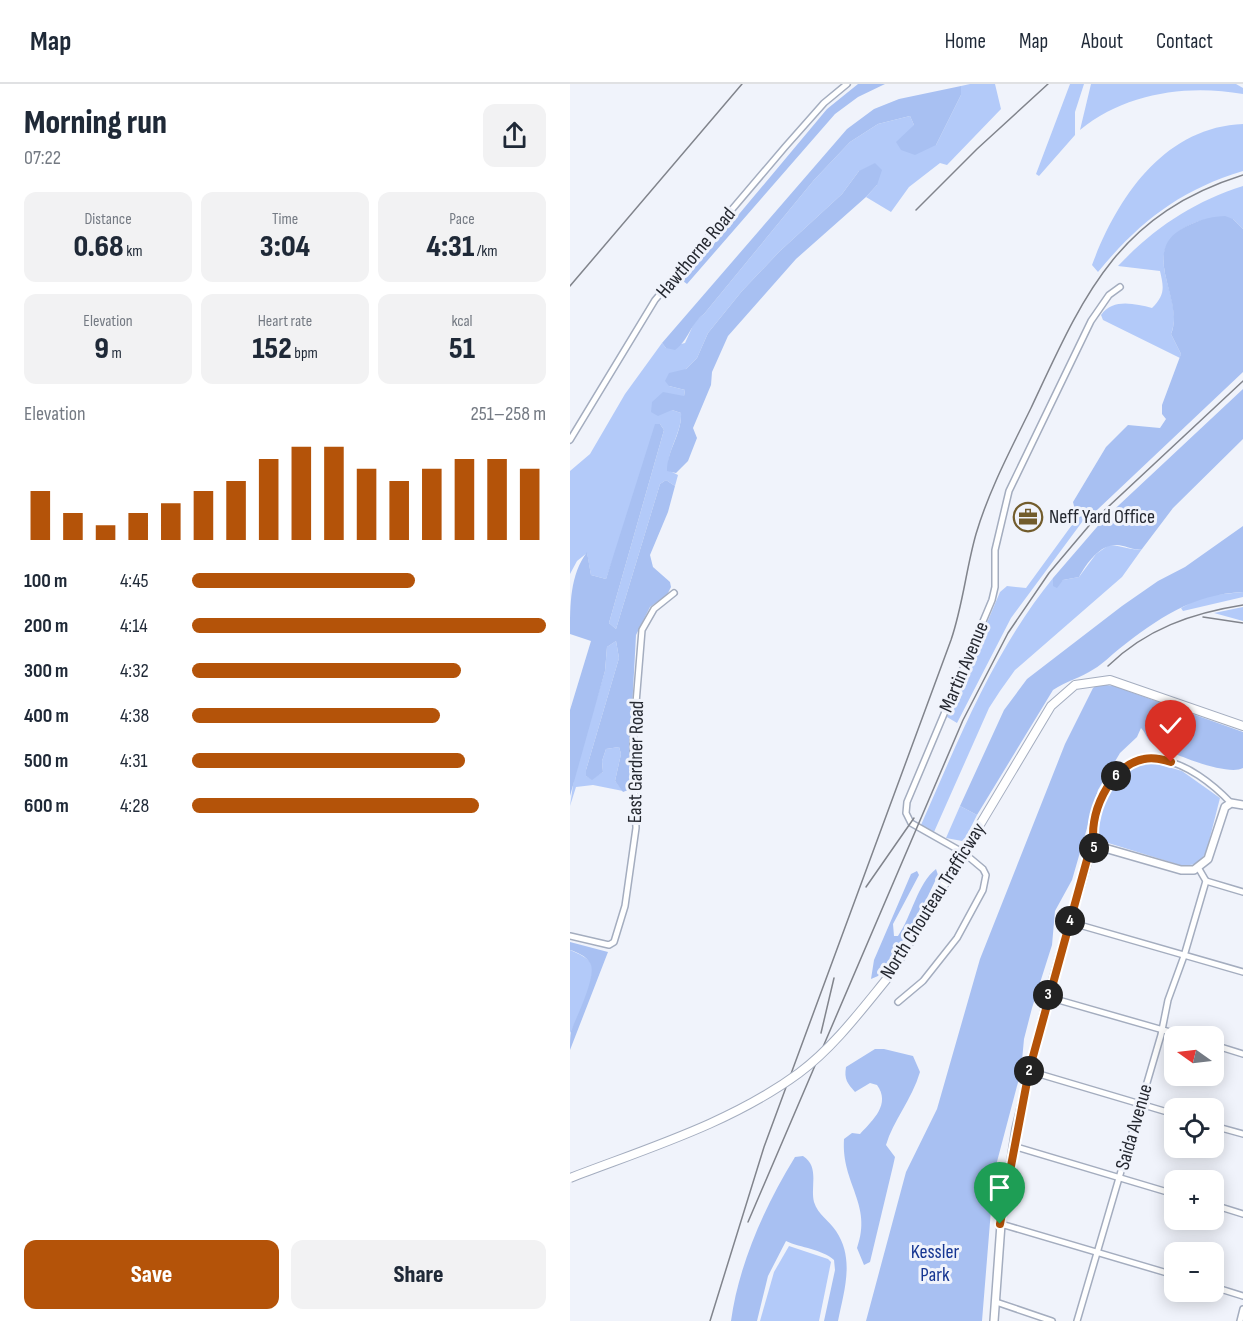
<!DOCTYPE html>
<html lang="en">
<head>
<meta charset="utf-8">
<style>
	body { margin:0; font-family:"Sofia Sans Condensed",sans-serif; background:#f2f2f3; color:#1f2937; height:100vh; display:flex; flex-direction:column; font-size:22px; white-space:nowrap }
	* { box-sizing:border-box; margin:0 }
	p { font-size:20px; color:#747a83 }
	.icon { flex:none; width:33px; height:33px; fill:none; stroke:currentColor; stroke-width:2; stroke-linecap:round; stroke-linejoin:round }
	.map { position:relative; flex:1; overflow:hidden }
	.sheet { display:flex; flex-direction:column; background:#fff; width:570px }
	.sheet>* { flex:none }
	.needle { width:39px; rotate:284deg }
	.tools { position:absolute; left:594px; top:942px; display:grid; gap:12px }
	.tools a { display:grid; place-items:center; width:60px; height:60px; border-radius:12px; background:#fff; box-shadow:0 3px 15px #0003; font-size:30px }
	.pin { position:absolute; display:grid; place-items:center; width:51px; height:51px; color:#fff; margin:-62px -26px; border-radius:50% 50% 50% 0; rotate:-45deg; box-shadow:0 0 6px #0007 }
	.pin .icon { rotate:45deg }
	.km { position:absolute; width:30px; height:30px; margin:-15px; border-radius:50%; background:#222; color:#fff; font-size:16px; line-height:30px; text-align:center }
	.round { display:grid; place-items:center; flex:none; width:63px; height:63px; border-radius:12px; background:#f2f2f3 }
	.summary { display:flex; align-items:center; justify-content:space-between; height:102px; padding:0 24px }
	h1 { font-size:33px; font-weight:800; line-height:45px }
	.metrics { display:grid; grid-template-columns:repeat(3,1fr); gap:9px; height:102px; padding:6px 24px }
	.metrics div { display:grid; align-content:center; border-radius:12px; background:#f2f2f3; text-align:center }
	.metrics b { font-size:30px; font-weight:800 }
	.metrics small { font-size:16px; font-weight:400 }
	.metrics p { font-size:16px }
	.chart { height:168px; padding:12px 24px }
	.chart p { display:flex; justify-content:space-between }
	.chart svg { width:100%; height:108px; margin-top:6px; stroke:#b45309; stroke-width:6 }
	.button { display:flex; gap:12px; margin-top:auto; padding:12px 24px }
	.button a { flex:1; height:69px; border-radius:12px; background:#b45309; color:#fff; font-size:24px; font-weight:800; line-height:69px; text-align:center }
	.button a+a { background:#f2f2f3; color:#1f2937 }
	ul { padding:0 24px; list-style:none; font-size:20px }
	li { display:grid; grid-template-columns:96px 72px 1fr; align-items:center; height:45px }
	li i { height:15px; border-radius:8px; background:#b45309 }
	header { display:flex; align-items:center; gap:36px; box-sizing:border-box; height:84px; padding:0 30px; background:#fff; border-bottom:2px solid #e0e1e3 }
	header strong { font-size:28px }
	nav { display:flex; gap:33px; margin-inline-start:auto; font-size:21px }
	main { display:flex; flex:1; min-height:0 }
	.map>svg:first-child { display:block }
	.green { fill:#b3caf9 }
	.forest { fill:#a8c0f2 }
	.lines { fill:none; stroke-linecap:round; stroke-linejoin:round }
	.minor-casing { stroke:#a4adbf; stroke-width:8 }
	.tertiary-casing { stroke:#a4adbf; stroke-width:10 }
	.secondary-casing { stroke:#a4adbf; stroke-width:10 }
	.minor { stroke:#fff; stroke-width:5 }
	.tertiary { stroke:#fff; stroke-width:7 }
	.secondary { stroke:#fff; stroke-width:8 }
	.rail { stroke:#81848c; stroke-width:1.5 }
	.secondary-bridge-casing { stroke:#a4adbf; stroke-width:10; stroke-linecap:butt }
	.secondary-bridge { stroke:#fff; stroke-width:8 }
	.route-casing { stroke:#fff; stroke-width:12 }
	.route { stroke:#b45309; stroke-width:8 }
	.labels { text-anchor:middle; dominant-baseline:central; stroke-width:6; stroke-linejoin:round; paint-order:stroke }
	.street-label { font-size:20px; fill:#252830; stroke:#f0f3fb }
	.poi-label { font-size:20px; fill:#252830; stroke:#f0f3fb; text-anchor:start }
	.park-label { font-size:20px; fill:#163692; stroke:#f0f3fb }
</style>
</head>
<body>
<header>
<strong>Map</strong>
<nav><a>Home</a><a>Map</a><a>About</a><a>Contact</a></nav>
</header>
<main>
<section class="sheet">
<div class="summary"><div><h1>Morning run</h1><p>07:22</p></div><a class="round"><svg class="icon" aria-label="share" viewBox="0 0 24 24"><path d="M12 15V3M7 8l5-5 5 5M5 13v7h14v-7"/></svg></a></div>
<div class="metrics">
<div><p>Distance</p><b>0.68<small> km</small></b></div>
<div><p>Time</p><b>3:04</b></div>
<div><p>Pace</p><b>4:31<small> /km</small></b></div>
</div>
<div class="metrics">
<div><p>Elevation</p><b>9<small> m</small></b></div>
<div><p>Heart rate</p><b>152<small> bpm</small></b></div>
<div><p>kcal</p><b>51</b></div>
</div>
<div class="chart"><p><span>Elevation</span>251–258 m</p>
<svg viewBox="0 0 160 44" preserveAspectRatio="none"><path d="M5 44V24M15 44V33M25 44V38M35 44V33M45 44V29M55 44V24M65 44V20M75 44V11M85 44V6M95 44V6M105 44V15M115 44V20M125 44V15M135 44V11M145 44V11M155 44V15"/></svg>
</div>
<ul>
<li><b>100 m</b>4:45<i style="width:63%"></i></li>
<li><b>200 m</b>4:14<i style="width:100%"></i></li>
<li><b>300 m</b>4:32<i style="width:76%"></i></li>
<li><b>400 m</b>4:38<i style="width:70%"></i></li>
<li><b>500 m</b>4:31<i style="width:77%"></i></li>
<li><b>600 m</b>4:28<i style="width:81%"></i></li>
</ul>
<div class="button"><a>Save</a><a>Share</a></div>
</section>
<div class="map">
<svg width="673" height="1237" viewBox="0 0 673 1237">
	<rect width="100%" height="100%" fill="#f0f3fb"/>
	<g class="green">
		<path d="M400,0H425L431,25L377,81L370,79L339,103L321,128L296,113L307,101L289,87L272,110L210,167L172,207L138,249L127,274L99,302L115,306L114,312L102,326L111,329C112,349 97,365 98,386L108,391L105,402L96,396L90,400L46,545L39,539L94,346L90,340L36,495L21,491L17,469L7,477L0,490V387L20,370L55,310L92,259L96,264L115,259L125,237L134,230L244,96L280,58L308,40L340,32L344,41L366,61L391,11V2Z"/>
		<polygon points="500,0 514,0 505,28 505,51 469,92 466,90"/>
		<path d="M521,0H666L673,4V10C617,0 555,9 510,46Z"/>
		<path d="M673,40V87C610,106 569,138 528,188L522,181C547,114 594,43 673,40Z"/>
		<path d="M673,102V145L663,135C643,133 631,134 614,144C568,172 616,212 601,250L611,270L610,274L533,236L531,231C543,214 565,220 582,224C595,211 594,204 590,187L548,182C584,144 623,118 673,102Z"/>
		<polygon points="511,432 515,434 441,534 387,639 377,633 430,508 437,502 456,504 507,434"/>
		<path d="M539,461C551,461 561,467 572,465L552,493L445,586L430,607L419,624L364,748L351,741C389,655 423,568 483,494V502L493,496L509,493L526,470Z"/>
		<polygon points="673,508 673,513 613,527 611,524 634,512"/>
		<polygon points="673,523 673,537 644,529"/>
		<polygon points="46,557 49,574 16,686 16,692 22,695 33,688 32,677 36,665 49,663 51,670 45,697 53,707 23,701 6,703 0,722 5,687 35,587 37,563"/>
		<path d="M581,678L612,687L650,714L636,769L627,780L613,782L535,758L528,752C524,721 550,680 581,678Z"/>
		<polygon points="390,722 407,731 396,753 392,757 376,754"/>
		<path d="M0,866C7,869 20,874 22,882C25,897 7,936 0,949Z"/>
		<polygon points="219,1162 258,1175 261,1178 249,1237 190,1237 204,1188"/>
	</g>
	<g class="forest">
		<polygon points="288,0 315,0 288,13 265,30 117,200 113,197 257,25"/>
		<path d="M391,2V11L366,61L345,71L331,66L326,58L344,41L340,32L308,40L280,58L244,96L134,230C120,240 119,256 105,266L96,264L92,259L277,45L304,25L329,15Z"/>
		<path d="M305,79L312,86L307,101L296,113L226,175L158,252L142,288L141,301L123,344L127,354L118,377L106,389L97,387C97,366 112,350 111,329L102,326L88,332L81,328L82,318L93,308L114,312L115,306L99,302L95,297L99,289L116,285L127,274L138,249L172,207L210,167L272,110L289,87Z"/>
		<path d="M655,132L663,135L673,145V288L527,426L515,434H507L503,418L536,363L558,341L590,344L596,335L592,330V321L611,270L601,250C615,217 571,170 610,146C625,137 637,133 655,132Z"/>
		<path d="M673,305V355L603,424L572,465C564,466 561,464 553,462C533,456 518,477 509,493L493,496L487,504L483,502V494L533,436Z"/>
		<path d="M85,340H90L94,346L39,539L46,545L90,400L96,396L105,402L98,428L80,471L83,483L100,498L101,503L97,511L80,523L66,551L60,662L61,705L53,708L45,697L51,670L49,663L36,665L32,677L33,688L22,696L16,692V686L49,574L46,557L37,563L35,587L0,712V626L21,557L0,550C0,520 0,491 17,468L21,491L36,495Z"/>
		<path d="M673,442V508C623,510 587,535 549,565C541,571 533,580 524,585C511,594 496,597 483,606L407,731L390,722L434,626L457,595L552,522L588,497L615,483Z"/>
		<path d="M529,600L544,602L673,648V684C657,693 598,668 582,659C577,656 576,649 571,644L567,653L550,669L528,706L502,796L485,827L482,861L462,924L454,955L451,987L424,1089L412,1237H296L336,1088L367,1025L410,875L495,660L523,604Z"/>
		<path d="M366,785L368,791L345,839L308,892L301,895L304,876L341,790L347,787L349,791L323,840L324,852H328C342,832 347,800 366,785Z"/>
		<path d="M0,858L38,868L0,966C0,960 0,953 1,947C6,934 28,890 20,879C16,872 7,868 0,866Z"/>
		<path d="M305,965H314L343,972L350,988C342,1015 323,1037 316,1061L325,1073L323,1082L300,1178L294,1181L287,1164C303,1120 271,1100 274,1055L282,1049L290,1050C303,1036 321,1020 307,1001L300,999L285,1008C277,999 274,995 276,983Z"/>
		<path d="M233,1072C250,1083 240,1102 244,1118C248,1131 259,1136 266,1147C285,1175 274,1207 268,1237H254L265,1186L264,1176C252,1165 231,1164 216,1157L198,1192L187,1237H161C169,1179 195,1122 225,1073Z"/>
	</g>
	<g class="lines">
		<g class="minor-casing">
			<g id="minor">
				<polyline points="0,356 85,216 215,63 254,19 277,0"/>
				<path d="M524,764C520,748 525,731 532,715C562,647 622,678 661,719"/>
				<polyline points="636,797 673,808"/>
				<polyline points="499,838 673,888"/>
				<polyline points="0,852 39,861 44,858 55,822 66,744 63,656 72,546 84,525 104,509"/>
				<polyline points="478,913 614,952"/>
				<polyline points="328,918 353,897 387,854 413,806 416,791 413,785 394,769 341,739 336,729 337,718 422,516 425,503 425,466 439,407 521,237 539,211 550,203"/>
				<polyline points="644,961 673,970"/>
				<polyline points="459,987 604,1030"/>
				<polyline points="644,1042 673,1050"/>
				<polyline points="443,1062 604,1110"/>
				<polyline points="644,1121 673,1130"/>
				<polyline points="431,1140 604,1191"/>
				<polyline points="644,1203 673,1212"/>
				<polyline points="426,1218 482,1237"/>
				<polyline points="507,1237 591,951 598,916 614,872 636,797 629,785"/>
				<polyline points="670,1237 673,1225"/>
			</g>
		</g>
		<g class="tertiary-casing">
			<polyline id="tertiary" points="424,1237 431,1140 446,1045 478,913 520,769 531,763 611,786 624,786 638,775 655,723 661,719 673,721"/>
		</g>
		<g class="secondary-casing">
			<polyline id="secondary" points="320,891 481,622 505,601 540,596 673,642"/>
		</g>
		<use href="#minor" class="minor"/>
		<use href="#tertiary" class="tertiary"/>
		<use href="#secondary" class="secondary"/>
		<g class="rail">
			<polyline points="346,126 407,65 478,0"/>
			<polyline points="0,202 172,0"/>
			<polyline points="633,533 673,539"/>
			<path d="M538,582C576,545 622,529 673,521"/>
			<polyline points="296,803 344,734"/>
			<polyline points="251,949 264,894"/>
			<polyline points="178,1138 393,636 438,549 479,489 523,437 673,297"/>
			<path d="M140,1237L194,1063L381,556C393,521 396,485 406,450C419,406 441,365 461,324C513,213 546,131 673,91"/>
		</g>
		<g class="secondary-bridge-casing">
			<path id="secondary-bridge" d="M0,1094C78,1064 161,1039 229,989C264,963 292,925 320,891"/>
		</g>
		<use href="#secondary-bridge" class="secondary-bridge"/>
	</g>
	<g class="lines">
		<g class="route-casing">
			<path id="route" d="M430,1140L459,987L518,772L525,764C516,733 540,681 574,675C583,673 592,675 601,678"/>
		</g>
		<use href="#route" class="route"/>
	</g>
	<defs>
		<g id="office-ring" transform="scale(1.5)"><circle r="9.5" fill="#f0f3fb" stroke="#725c2c" stroke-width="1.5"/><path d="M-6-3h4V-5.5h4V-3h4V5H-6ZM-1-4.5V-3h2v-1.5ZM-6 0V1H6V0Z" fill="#725c2c"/></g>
	</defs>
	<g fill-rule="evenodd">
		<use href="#office-ring" x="458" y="433"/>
	</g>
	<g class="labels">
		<g class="street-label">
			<text transform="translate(126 169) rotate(-50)">Hawthorne Road</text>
			<text transform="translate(394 583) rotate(-67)">Martin Avenue</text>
			<text transform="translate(66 678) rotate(-89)">East Gardner Road</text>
			<text transform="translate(363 817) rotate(-58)">North Chouteau Trafficway</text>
			<text transform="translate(564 1043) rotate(-74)">Saida Avenue</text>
		</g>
		<g class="poi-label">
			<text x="479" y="433">Neff Yard Office</text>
		</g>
		<g class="park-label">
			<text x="365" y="1168">Kessler<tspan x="365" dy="23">Park</tspan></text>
		</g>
	</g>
</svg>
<div class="tools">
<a><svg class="needle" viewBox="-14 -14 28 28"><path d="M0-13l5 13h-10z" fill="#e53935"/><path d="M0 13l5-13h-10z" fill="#747a83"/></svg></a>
<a><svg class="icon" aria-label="locate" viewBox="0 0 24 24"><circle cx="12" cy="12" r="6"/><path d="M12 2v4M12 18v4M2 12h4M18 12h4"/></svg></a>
<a>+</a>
<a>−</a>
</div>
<div class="pin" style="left:430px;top:1140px;background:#1e9e55"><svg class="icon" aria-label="arrive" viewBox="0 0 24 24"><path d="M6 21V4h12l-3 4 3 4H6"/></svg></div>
<div class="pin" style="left:601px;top:678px;background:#d93025"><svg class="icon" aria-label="check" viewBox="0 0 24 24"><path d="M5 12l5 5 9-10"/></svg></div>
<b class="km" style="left:459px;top:987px">2</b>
<b class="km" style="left:478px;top:911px">3</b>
<b class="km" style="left:500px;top:837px">4</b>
<b class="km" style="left:524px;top:764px">5</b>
<b class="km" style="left:546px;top:692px">6</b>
</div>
</main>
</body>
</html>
